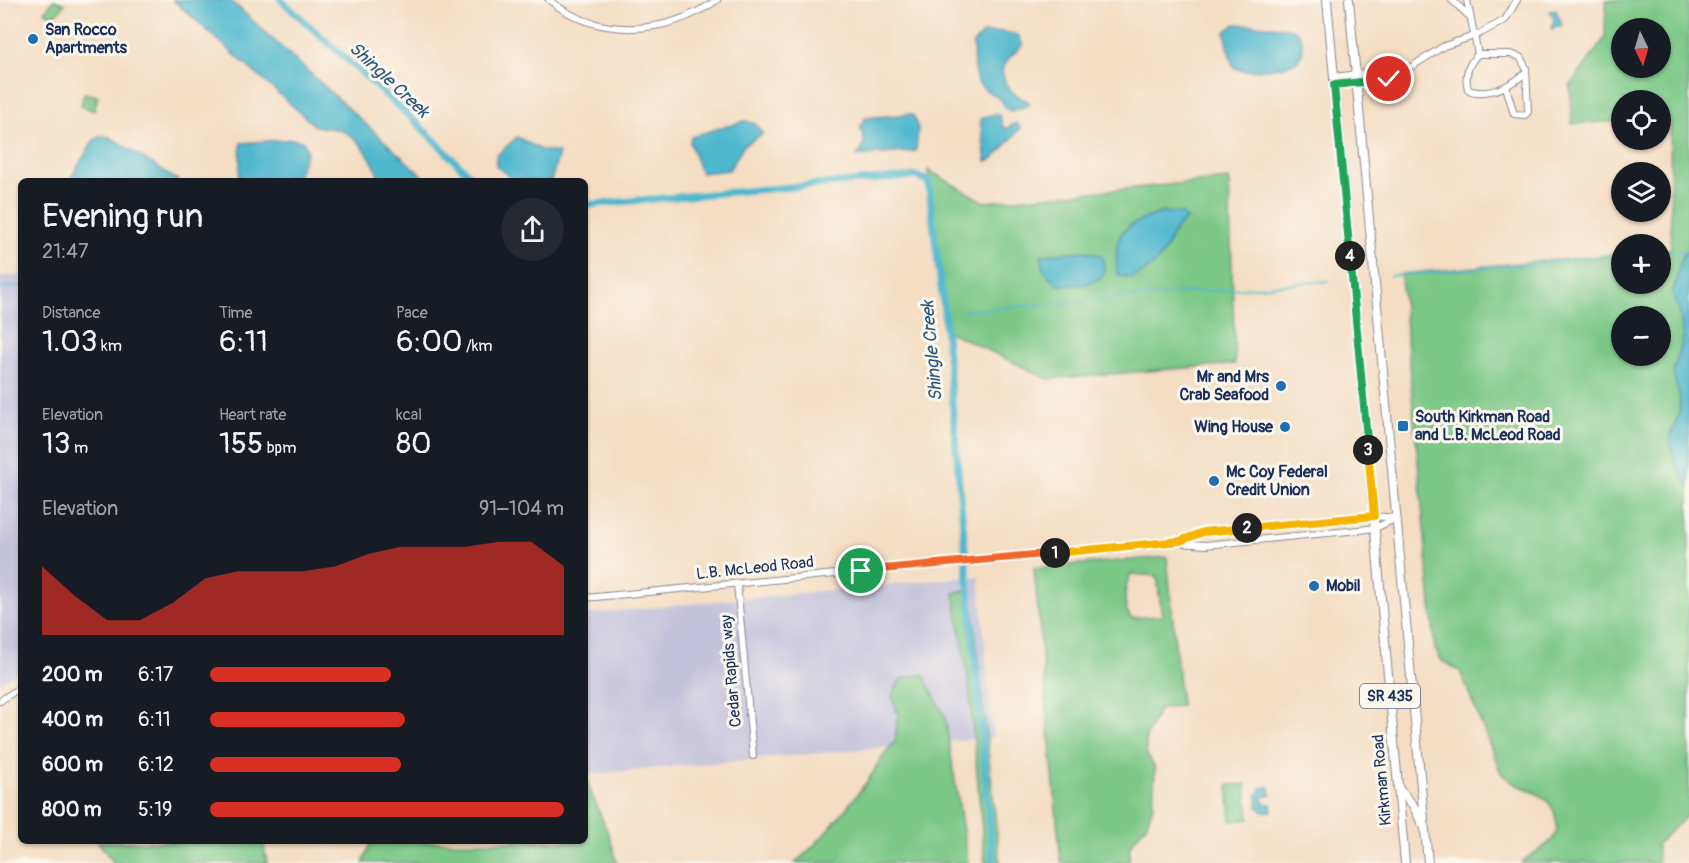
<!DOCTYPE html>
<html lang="en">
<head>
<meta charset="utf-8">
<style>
	body { margin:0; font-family:Pangolin,sans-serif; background:#242831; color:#f1f3f6; height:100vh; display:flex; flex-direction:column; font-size:22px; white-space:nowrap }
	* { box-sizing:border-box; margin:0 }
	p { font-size:20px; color:#9ea1a6 }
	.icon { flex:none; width:33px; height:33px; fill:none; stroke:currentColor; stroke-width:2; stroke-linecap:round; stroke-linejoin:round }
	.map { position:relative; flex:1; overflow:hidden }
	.sheet { position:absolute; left:18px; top:178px; width:570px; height:666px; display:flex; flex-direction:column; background:#171b24; border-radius:9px; box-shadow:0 2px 4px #0004 }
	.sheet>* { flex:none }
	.needle { width:39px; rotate:175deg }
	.tools { position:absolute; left:1611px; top:18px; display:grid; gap:12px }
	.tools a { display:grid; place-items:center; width:60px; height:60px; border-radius:50%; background:#171b24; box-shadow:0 2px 4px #0004; font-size:30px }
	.pin { position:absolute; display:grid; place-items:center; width:51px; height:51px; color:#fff; margin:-26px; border:3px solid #fff; border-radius:50%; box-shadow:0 2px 6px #0007 }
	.km { position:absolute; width:30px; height:30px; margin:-15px; border-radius:50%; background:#222; color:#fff; font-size:16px; line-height:30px; text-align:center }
	.round { display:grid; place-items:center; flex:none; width:63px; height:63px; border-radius:32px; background:#242831 }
	.summary { display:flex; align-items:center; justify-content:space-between; height:102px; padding:0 24px }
	h1 { font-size:33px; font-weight:600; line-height:45px }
	.metrics { display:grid; grid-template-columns:repeat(3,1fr); gap:9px; height:102px; padding:6px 24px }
	.metrics div { display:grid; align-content:center }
	.metrics b { font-size:30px; font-weight:600 }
	.metrics small { font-size:16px; font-weight:400 }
	.metrics p { font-size:16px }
	.chart { height:168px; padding:12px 24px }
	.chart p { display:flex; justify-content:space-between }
	.chart svg { width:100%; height:108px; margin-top:6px; fill:#d93025; opacity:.7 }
	ul { padding:0 24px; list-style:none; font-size:20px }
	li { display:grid; grid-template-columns:96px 72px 1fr; align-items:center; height:45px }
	li i { height:15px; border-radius:8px; background:#d93025 }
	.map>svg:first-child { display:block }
	.industrial { fill:#c3c1db }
	.green { fill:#7cc887; stroke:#4c7c72; stroke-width:1.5; fill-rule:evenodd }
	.water { fill:#50b8ce; stroke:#367496; stroke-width:1.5 }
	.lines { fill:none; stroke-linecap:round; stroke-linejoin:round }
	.stream { stroke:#50b8ce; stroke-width:2 }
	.canal { stroke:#50b8ce; stroke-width:7 }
	.minor-casing { stroke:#888690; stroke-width:8 }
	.major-casing { stroke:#888690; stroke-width:10 }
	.minor { stroke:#fff; stroke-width:6 }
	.major { stroke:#fff; stroke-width:8 }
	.split-1-casing { stroke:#fff; stroke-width:12 }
	.split-2-casing { stroke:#fff; stroke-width:12 }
	.split-3-casing { stroke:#fff; stroke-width:12 }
	.split-4-casing { stroke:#fff; stroke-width:12 }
	.split-5-casing { stroke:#fff; stroke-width:12 }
	.split-1 { stroke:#f0652b; stroke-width:8 }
	.split-2 { stroke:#f5b400; stroke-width:8 }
	.split-3 { stroke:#f5b400; stroke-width:8 }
	.split-4 { stroke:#22a559; stroke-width:8 }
	.split-5 { stroke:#22a559; stroke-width:8 }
	.poi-dot { fill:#1f6fb2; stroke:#fbf7ec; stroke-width:2 }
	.labels { text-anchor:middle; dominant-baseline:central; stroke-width:6; stroke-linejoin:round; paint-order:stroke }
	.shield { fill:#fbf7ec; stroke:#5e6b89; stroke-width:1.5 }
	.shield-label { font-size:15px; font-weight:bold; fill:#1b2f5e }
	.poi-label { font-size:16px; font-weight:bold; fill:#1b2f5e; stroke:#fbf7ec; text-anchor:start }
	.street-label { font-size:16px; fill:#1b2f5e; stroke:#fbf7ec }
	.water-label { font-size:18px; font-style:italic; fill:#2b5880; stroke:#fbf7ec }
</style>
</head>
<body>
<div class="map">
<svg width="1689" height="863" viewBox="0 0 1689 863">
	<rect width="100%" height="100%" fill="#fbf7ec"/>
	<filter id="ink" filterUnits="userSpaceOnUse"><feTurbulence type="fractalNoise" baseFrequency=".0167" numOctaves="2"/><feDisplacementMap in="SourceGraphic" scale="12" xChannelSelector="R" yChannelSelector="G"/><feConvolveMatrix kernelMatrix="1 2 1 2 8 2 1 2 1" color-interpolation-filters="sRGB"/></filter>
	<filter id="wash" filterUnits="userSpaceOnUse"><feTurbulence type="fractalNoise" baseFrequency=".008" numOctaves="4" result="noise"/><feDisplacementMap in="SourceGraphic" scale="24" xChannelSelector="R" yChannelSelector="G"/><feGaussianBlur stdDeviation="1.35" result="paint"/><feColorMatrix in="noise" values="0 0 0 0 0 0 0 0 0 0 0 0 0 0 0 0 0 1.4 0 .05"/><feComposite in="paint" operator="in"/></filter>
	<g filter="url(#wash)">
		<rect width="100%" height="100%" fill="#f4ddc2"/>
		<g class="industrial">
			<polygon points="21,275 21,670 0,683 0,277"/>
			<polygon points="979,576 993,737 585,775 585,614"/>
		</g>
		<g class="green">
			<polygon points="54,0 65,4 53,17 45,11"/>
			<path d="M1606,0H1689V248C1677,261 1680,278 1672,293L1680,312L1683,339L1673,373L1680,398L1679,414L1670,435L1676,465L1689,488V814L1657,844L1658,863H1521C1530,854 1547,848 1554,837C1558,831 1557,826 1556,819C1551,788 1517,792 1501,773L1460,671L1442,661L1435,649L1401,274L1621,254L1622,284H1660L1661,250L1671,249L1670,121L1661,119L1660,100H1622L1621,121L1572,124L1570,86L1605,38ZM1622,28H1660V68H1622ZM1622,316H1660V356H1622Z"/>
			<polygon points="84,93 98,96 94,111 81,106"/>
			<polygon points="928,170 984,202 1229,179 1235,364 1048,379 952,333 947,330"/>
			<path d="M1167,557L1181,705L1159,710L1146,737V753L1155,768L1153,806L1146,825L1130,846L1129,863H1061L1034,568ZM1131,574L1157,576L1162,616L1131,618C1122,606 1124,587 1131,574Z"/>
			<polygon points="971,588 1000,863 985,863 969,683 954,593"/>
			<path d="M923,674L945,717L968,863H795C822,840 844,812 866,783C878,767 877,759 895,742L898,715L892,696L901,679Z"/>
			<polygon points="585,778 610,838 617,863 363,863 371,842 585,842"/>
			<polygon points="1246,784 1249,819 1231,821 1228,785"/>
			<polygon points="98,842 263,842 267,863 114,863"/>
		</g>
		<g class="water">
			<path d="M173,0H230L428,181H379C377,164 360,138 344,132C335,128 324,128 315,126Z"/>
			<polygon points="1556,10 1562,25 1552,29 1554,19 1550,11"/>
			<path d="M1235,24C1253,25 1273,25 1291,29C1297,31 1301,35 1302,42C1303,48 1304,53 1299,59C1293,68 1242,75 1234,67C1231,63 1226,37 1225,32Z"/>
			<path d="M1003,32L1018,35L1023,45L1009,58L1002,70C1005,89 1012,94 1029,102V105L1011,111L1006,109C1001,95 991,96 981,86C972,78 974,56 973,44L983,33Z"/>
			<path d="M909,114L914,116L918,129L916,151L857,156C867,145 865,139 860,127L865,118Z"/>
			<polygon points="990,115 1000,115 1002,125 1006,129 1016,123 1021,128 993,159 986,161 980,119"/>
			<path d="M745,121L755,124L763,134L744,145L729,170L701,173L690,143L691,137C694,135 738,123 745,121Z"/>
			<polygon points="101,136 110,137 179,181 69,181 93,141"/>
			<polygon points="517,137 541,150 559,153 551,181 514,181 496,166 496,156"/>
			<path d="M295,139L304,142L307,151L298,176C288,182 249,186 239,178L241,143Z"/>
			<path d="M1163,212L1183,214L1186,220C1170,229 1170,247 1159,259C1152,268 1142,273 1132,278L1118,275C1112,229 1123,226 1163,212Z"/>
			<path d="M1689,248V488L1676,465L1669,442L1679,414L1680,398L1673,373L1683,339L1680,312L1672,293C1680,277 1676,260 1689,248Z"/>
			<polygon points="1084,251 1102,256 1104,271 1101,278 1084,285 1058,285 1044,271 1041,255"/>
			<polygon points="1270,787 1271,795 1263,797 1264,804 1271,804 1272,811 1263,812 1258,807 1257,794 1261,791 1261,788"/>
		</g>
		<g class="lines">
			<g class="stream">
				<polyline points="1660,253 1689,250"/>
				<polyline points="1390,276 1622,256"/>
				<polyline points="0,288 21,286"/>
				<polyline points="964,311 1328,281"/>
			</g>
			<g class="canal">
				<polyline points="281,0 418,124 476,182"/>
				<polyline points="585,205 916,176 928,181 944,312 993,863"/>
			</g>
		</g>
	</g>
	<g filter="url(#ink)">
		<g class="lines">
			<g class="minor-casing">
				<g id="minor">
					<path d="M549,0C599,40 666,35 717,0"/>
					<polyline points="1452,0 1468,15"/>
					<polyline points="1467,0 1478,54 1510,54 1520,57 1526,68 1528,112 1525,115 1514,114 1506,87"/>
					<path d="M1478,54C1468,64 1464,75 1468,89L1471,91C1492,96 1511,85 1526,73"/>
					<polyline points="1334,77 1407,68"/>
					<polyline points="1334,85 1389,79 1400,74 1444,46 1477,35 1505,20 1517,0"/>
					<polyline points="1180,541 1203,532 1374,516 1396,518"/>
					<polyline points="737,584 753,756"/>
					<polyline points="585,598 1169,542 1205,545 1359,530 1375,528 1397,518"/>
					<polyline points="0,701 21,687"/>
				</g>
			</g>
			<g class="major-casing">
				<g id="major">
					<polyline points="1327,0 1405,863"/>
					<polyline points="1349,0 1428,863"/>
					<polyline points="1398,788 1413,805 1422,824"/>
				</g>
			</g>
			<use href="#minor" class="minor"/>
			<use href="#major" class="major"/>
		</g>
	</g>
	<g class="lines" filter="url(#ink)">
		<g class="split-1-casing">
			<polyline id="split-1" points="861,571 1055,553"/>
		</g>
		<g class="split-2-casing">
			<polyline id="split-2" points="1055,553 1180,541 1203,532 1247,528"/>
		</g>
		<g class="split-3-casing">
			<polyline id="split-3" points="1247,528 1374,516 1368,450"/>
		</g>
		<g class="split-4-casing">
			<polyline id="split-4" points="1350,256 1368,450"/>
		</g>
		<g class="split-5-casing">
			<polyline id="split-5" points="1350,256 1334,85 1389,79"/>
		</g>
		<use href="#split-1" class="split-1"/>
		<use href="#split-2" class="split-2"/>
		<use href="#split-3" class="split-3"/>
		<use href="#split-4" class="split-4"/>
		<use href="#split-5" class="split-5"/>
	</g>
	<g class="poi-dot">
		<circle cx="33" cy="39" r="6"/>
		<circle cx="1281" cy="386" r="6"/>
		<rect x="1397" y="420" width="12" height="12" rx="3"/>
		<circle cx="1285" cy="427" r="6"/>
		<circle cx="1214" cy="481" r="6"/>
		<circle cx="1314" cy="586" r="6"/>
	</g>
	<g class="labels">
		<rect class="shield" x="1360" y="684" width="60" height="24" rx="4.5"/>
		<g class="shield-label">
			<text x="1390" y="696">SR 435</text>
		</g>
		<g class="poi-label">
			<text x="45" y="30">San Rocco<tspan x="45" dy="18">Apartments</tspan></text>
			<text x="1269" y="377" text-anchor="end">Mr and Mrs<tspan x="1269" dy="18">Crab Seafood</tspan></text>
			<text x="1415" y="417">South Kirkman Road<tspan x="1415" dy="18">and L.B. McLeod Road</tspan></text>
			<text x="1273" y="427" text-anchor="end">Wing House</text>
			<text x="1226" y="472">Mc Coy Federal<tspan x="1226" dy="18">Credit Union</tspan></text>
			<text x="1326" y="586">Mobil</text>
		</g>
		<g class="street-label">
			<text transform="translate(755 568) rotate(-6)">L.B. McLeod Road</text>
			<text transform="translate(731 671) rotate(-95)">Cedar Rapids way</text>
			<text transform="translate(1382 780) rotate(-95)">Kirkman Road</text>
		</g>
		<g class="water-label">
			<text transform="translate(389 80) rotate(43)">Shingle Creek</text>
			<text transform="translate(932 351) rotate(-95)">Shingle Creek</text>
		</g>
	</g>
</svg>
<div class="tools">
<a><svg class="needle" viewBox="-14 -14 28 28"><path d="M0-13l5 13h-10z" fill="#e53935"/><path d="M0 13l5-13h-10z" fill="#9ea1a6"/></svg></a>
<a><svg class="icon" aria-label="locate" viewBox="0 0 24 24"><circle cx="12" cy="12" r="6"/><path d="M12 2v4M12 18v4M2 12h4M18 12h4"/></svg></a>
<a><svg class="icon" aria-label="layers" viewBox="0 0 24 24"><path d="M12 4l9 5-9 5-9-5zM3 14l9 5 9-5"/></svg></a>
<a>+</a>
<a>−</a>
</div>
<div class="pin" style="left:861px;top:571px;background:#1e9e55"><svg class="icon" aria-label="arrive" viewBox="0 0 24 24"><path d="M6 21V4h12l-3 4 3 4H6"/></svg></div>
<div class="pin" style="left:1389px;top:79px;background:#d93025"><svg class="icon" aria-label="check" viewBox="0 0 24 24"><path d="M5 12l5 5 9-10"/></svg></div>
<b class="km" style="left:1055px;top:553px">1</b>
<b class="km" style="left:1247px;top:528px">2</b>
<b class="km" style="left:1368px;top:450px">3</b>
<b class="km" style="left:1350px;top:256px">4</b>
<section class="sheet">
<div class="summary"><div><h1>Evening run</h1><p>21:47</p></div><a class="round"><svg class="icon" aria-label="share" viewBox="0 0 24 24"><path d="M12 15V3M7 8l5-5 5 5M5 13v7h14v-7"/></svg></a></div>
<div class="metrics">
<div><p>Distance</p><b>1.03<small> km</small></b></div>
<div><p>Time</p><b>6:11</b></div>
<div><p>Pace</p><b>6:00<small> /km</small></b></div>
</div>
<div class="metrics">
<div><p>Elevation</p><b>13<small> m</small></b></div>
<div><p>Heart rate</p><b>155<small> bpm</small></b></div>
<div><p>kcal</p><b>80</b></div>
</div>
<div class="chart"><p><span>Elevation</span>91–104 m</p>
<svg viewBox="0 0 160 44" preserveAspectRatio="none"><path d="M0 44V16L10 28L20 38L30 38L40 31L50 21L60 18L70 18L80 18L90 16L100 11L110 8L120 8L130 8L140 6L150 6L160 16V44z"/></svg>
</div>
<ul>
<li><b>200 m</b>6:17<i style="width:51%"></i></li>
<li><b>400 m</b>6:11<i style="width:55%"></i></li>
<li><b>600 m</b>6:12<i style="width:54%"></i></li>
<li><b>800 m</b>5:19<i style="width:100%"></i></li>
</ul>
</section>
</div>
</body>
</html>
